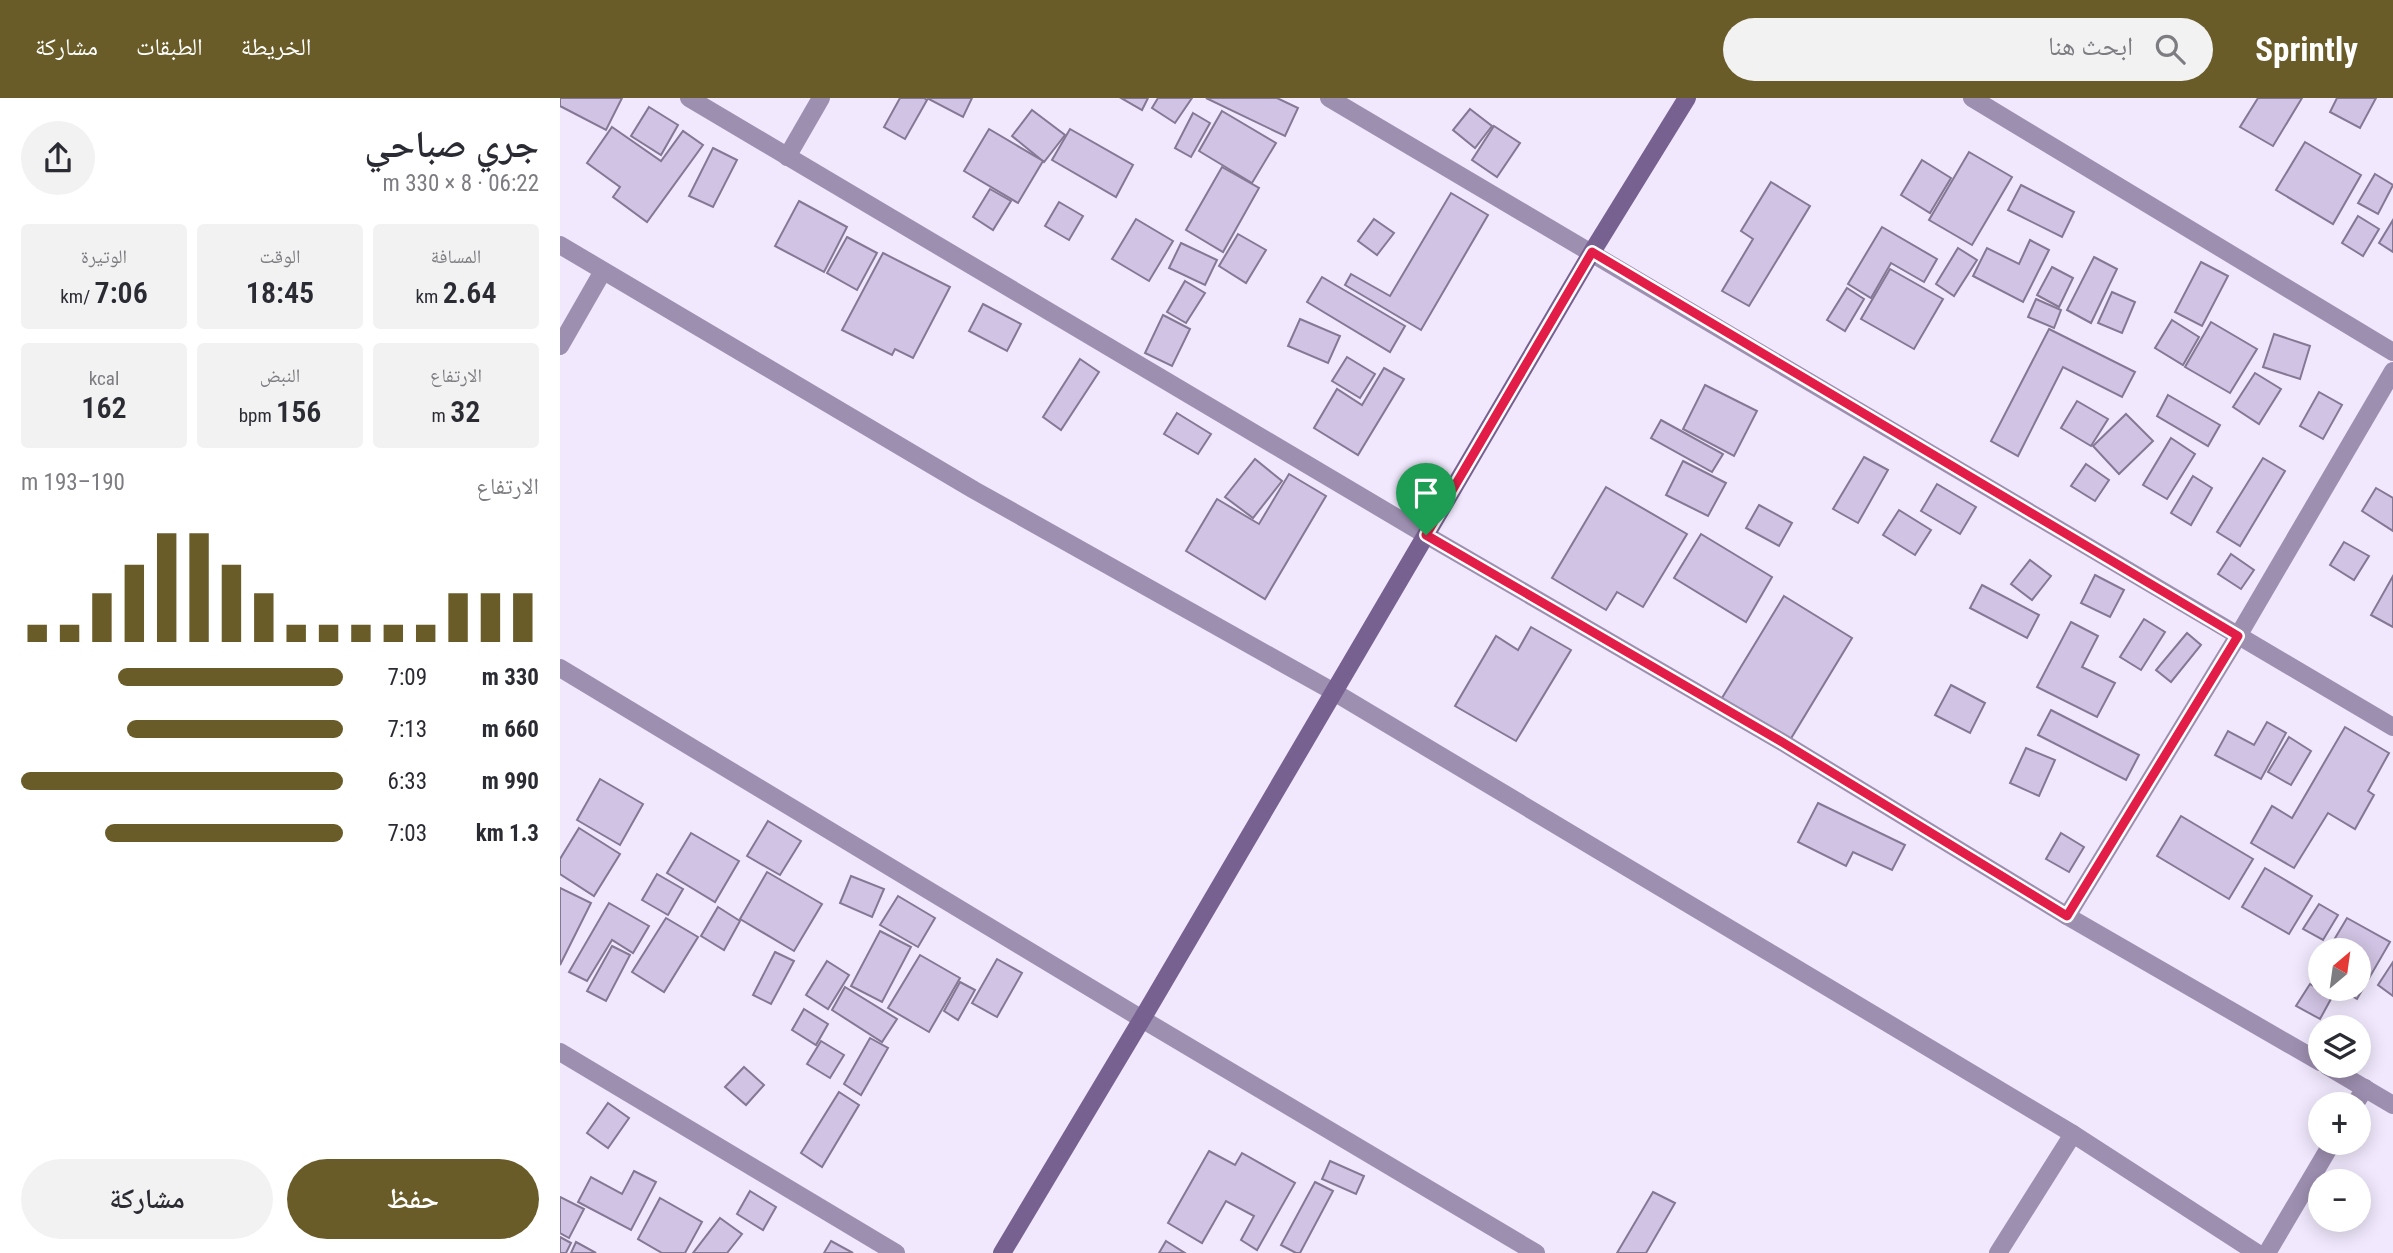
<!DOCTYPE html>
<html lang="ar">
<head>
<meta charset="utf-8">
<style>
	body { margin:0; font-family:"Roboto Condensed","Noto Naskh Arabic",sans-serif; background:#f2f2f3; color:#2b2b33; direction:rtl; height:100vh; display:flex; flex-direction:column; font-size:26px; white-space:nowrap }
	* { box-sizing:border-box; margin:0 }
	p { font-size:23px; color:#7c7c81 }
	.icon { flex:none; width:38px; height:38px; fill:none; stroke:currentColor; stroke-width:2; stroke-linecap:round; stroke-linejoin:round }
	.map { position:relative; flex:1; overflow:hidden; direction:ltr }
	.side { display:flex; flex-direction:column; background:#fff; width:560px }
	.side>* { flex:none }
	.needle { width:46px; rotate:29deg }
	.tools { position:absolute; left:1748px; top:840px; display:grid; gap:14px }
	.tools a { display:grid; place-items:center; width:63px; height:63px; border-radius:50%; background:#fff; box-shadow:0 4px 18px #0003; font-size:35px }
	.pin { position:absolute; display:grid; place-items:center; width:60px; height:60px; color:#fff; margin:-72px -30px; border-radius:50% 50% 50% 0; rotate:-45deg; box-shadow:0 0 7px #0007 }
	.pin .icon { rotate:45deg }
	.round { display:grid; place-items:center; flex:none; width:74px; height:74px; border-radius:37px; background:#f2f2f3 }
	.headline { display:flex; align-items:center; justify-content:space-between; height:119px; padding:0 21px }
	h1 { font-size:38px; font-weight:600; line-height:52px }
	.figures { display:grid; grid-template-columns:repeat(3,1fr); gap:10px; height:119px; padding:7px 21px }
	.figures div { display:grid; align-content:center; border-radius:7px; background:#f2f2f3; text-align:center }
	.figures b { font-size:30px; font-weight:600 }
	.figures small { font-size:19px; font-weight:400 }
	.figures p { font-size:19px }
	.chart { height:196px; padding:14px 21px }
	.chart p { display:flex; justify-content:space-between }
	.chart svg { width:100%; height:126px; margin-top:7px; stroke:#6a5c29; stroke-width:6 }
	.action { display:flex; gap:14px; margin-top:auto; padding:14px 21px }
	.action a { flex:1; height:80px; border-radius:42px; background:#6a5c29; color:#fff; font-size:28px; font-weight:600; line-height:80px; text-align:center }
	.action a+a { background:#f2f2f3; color:#2b2b33 }
	ul { padding:0 21px; list-style:none; font-size:23px }
	li { display:grid; grid-template-columns:112px 84px 1fr; align-items:center; height:52px }
	li i { height:18px; border-radius:9px; background:#6a5c29 }
	header { display:flex; align-items:center; gap:42px; box-sizing:border-box; height:98px; padding:0 35px; background:#6a5c29; color:#fff }
	header strong { font-size:33px }
	nav { display:flex; gap:38px; margin-inline-start:auto; font-size:24px }
	.search { width:490px; height:63px; background:#f2f2f3; display:flex; align-items:center; gap:18px; box-sizing:border-box; padding:0 24px; border-radius:38px; color:#7c7c81; font-size:26px }
	main { display:flex; flex:1; min-height:0 }
	.map>svg:first-child { display:block }
	.building { fill:#d0c3e3; stroke:#847895; stroke-width:2 }
	.lines { fill:none; stroke-linecap:round; stroke-linejoin:round }
	.street { stroke:#9d8fb0; stroke-width:18 }
	.secondary { stroke:#776191; stroke-width:18 }
	.route-casing { stroke:#fff; stroke-width:14 }
	.route { stroke:#e11d48; stroke-width:9 }
</style>
</head>
<body>
<header>
<strong>Sprintly</strong>
<div class="search"><svg class="icon" aria-label="search" viewBox="0 0 24 24"><circle cx="10" cy="10" r="6"/><path d="M15 15l6 6"/></svg>ابحث هنا</div>
<nav><a>الخريطة</a><a>الطبقات</a><a>مشاركة</a></nav>
</header>
<main>
<div class="map">
<svg width="1833" height="1155" viewBox="0 0 1833 1155">
	<rect width="100%" height="100%" fill="#f1e8fd"/>
	<g class="building">
		<polygon points="0,0 62,0 46,32 0,8"/>
		<polygon points="340,0 364,0 367,2 345,41 324,29"/>
		<polygon points="367,0 412,0 403,19"/>
		<polygon points="561,0 588,0 582,12"/>
		<polygon points="598,0 632,0 615,25 592,10"/>
		<polygon points="646,0 717,0 738,10 725,38"/>
		<polygon points="1698,0 1742,0 1713,48 1680,29"/>
		<polygon points="1777,0 1816,0 1800,30 1770,14"/>
		<polygon points="89,9 118,27 101,57 71,38"/>
		<polygon points="910,11 932,28 915,50 893,32"/>
		<polygon points="472,12 505,37 484,64 452,38"/>
		<polygon points="662,13 716,45 692,85 639,53"/>
		<polygon points="633,15 650,25 631,59 615,50"/>
		<polygon points="934,28 960,45 937,79 912,62"/>
		<polygon points="52,29 101,63 123,33 143,47 87,124 53,99 60,89 27,65"/>
		<polygon points="429,31 483,63 458,105 404,73"/>
		<polygon points="510,31 573,67 556,99 492,62"/>
		<polygon points="1745,44 1801,77 1773,126 1716,92"/>
		<polygon points="153,50 177,62 153,109 129,98"/>
		<polygon points="1409,54 1452,79 1412,147 1369,122"/>
		<polygon points="1362,62 1391,80 1370,115 1341,97"/>
		<polygon points="662,69 699,90 663,154 626,132"/>
		<polygon points="1815,76 1833,87 1818,116 1798,105"/>
		<polygon points="1211,84 1250,108 1189,208 1162,193 1193,141 1181,133"/>
		<polygon points="1461,87 1514,114 1502,139 1448,112"/>
		<polygon points="430,91 451,103 433,132 413,119"/>
		<polygon points="891,95 928,117 861,232 785,187 791,176 830,198"/>
		<polygon points="239,103 287,129 264,174 215,148"/>
		<polygon points="499,104 523,118 509,142 485,128"/>
		<polygon points="1798,118 1819,131 1803,158 1782,145"/>
		<polygon points="576,121 613,143 589,183 552,161"/>
		<polygon points="814,121 834,135 817,157 798,143"/>
		<polygon points="1833,122 1833,154 1819,145"/>
		<polygon points="1322,129 1377,161 1364,184 1331,165 1311,200 1288,186"/>
		<polygon points="678,136 706,152 686,185 659,168"/>
		<polygon points="287,139 317,155 297,192 267,175"/>
		<polygon points="1470,142 1489,152 1463,204 1413,178 1427,150 1459,166"/>
		<polygon points="621,145 657,162 645,187 609,170"/>
		<polygon points="1398,150 1417,162 1394,198 1376,186"/>
		<polygon points="323,155 390,189 353,260 335,251 332,257 282,232"/>
		<polygon points="1534,159 1557,171 1531,225 1507,212"/>
		<polygon points="1641,164 1668,178 1642,228 1615,214"/>
		<polygon points="1492,169 1513,180 1499,209 1477,197"/>
		<polygon points="1330,171 1383,201 1354,251 1301,221"/>
		<polygon points="762,179 845,228 830,254 747,204"/>
		<polygon points="625,183 645,195 626,225 607,214"/>
		<polygon points="1287,190 1304,201 1285,233 1267,222"/>
		<polygon points="1552,194 1575,204 1562,235 1538,225"/>
		<polygon points="1476,201 1501,212 1494,230 1468,219"/>
		<polygon points="423,206 461,226 447,253 409,233"/>
		<polygon points="603,217 630,231 612,268 585,255"/>
		<polygon points="740,221 780,238 768,265 728,248"/>
		<polygon points="1612,222 1639,239 1623,267 1595,250"/>
		<polygon points="1651,224 1697,251 1670,295 1625,269"/>
		<polygon points="1489,231 1575,274 1562,299 1503,269 1458,358 1431,343"/>
		<polygon points="1714,236 1750,248 1740,281 1703,269"/>
		<polygon points="787,259 815,276 800,300 772,283"/>
		<polygon points="520,261 539,274 501,332 483,319"/>
		<polygon points="824,270 844,281 798,357 754,330 777,291 802,307"/>
		<polygon points="1695,275 1721,291 1699,326 1673,309"/>
		<polygon points="1145,287 1197,313 1174,358 1123,331"/>
		<polygon points="1759,294 1782,307 1763,341 1740,328"/>
		<polygon points="1608,297 1660,327 1648,348 1597,318"/>
		<polygon points="1517,303 1548,321 1531,348 1501,330"/>
		<polygon points="617,315 651,336 638,356 604,336"/>
		<polygon points="1566,316 1593,343 1559,376 1533,348"/>
		<polygon points="1101,322 1163,356 1152,374 1091,340"/>
		<polygon points="1611,340 1635,356 1607,401 1583,387"/>
		<polygon points="1304,359 1328,372 1298,425 1273,411"/>
		<polygon points="1703,360 1725,373 1680,448 1657,434"/>
		<polygon points="695,361 722,383 693,420 665,399"/>
		<polygon points="1123,363 1166,385 1148,418 1106,397"/>
		<polygon points="1526,366 1549,382 1535,403 1511,388"/>
		<polygon points="729,376 766,398 705,501 626,453 657,401 699,426"/>
		<polygon points="1633,378 1652,390 1631,427 1611,415"/>
		<polygon points="1377,386 1416,409 1400,436 1361,413"/>
		<polygon points="1046,389 1127,436 1083,509 1057,494 1046,512 992,480"/>
		<polygon points="1816,390 1833,400 1833,433 1802,413"/>
		<polygon points="1199,407 1232,425 1219,448 1186,430"/>
		<polygon points="1339,412 1371,432 1355,457 1323,437"/>
		<polygon points="1141,436 1212,479 1186,524 1114,480"/>
		<polygon points="1784,444 1809,458 1794,482 1770,467"/>
		<polygon points="1671,456 1694,472 1681,491 1658,476"/>
		<polygon points="1470,462 1491,478 1472,502 1451,486"/>
		<polygon points="1535,477 1564,492 1550,519 1521,505"/>
		<polygon points="1833,478 1833,529 1811,517"/>
		<polygon points="1422,487 1479,517 1467,540 1410,510"/>
		<polygon points="1224,498 1292,540 1230,642 1162,600"/>
		<polygon points="1584,521 1605,534 1581,572 1560,559"/>
		<polygon points="1511,524 1538,538 1522,569 1555,585 1537,619 1477,589"/>
		<polygon points="971,529 1011,552 956,643 895,608 936,538 958,552"/>
		<polygon points="1627,535 1641,547 1611,584 1596,572"/>
		<polygon points="1391,587 1425,605 1410,635 1375,617"/>
		<polygon points="1491,612 1579,657 1566,682 1478,637"/>
		<polygon points="1707,624 1726,635 1701,681 1655,657 1668,633 1694,647"/>
		<polygon points="1785,629 1829,655 1808,693 1814,697 1795,731 1768,715 1734,770 1691,745 1712,708 1732,720"/>
		<polygon points="1729,639 1751,653 1731,687 1708,674"/>
		<polygon points="1466,650 1495,662 1479,698 1450,685"/>
		<polygon points="40,681 83,706 60,747 17,722"/>
		<polygon points="1258,705 1345,747 1332,772 1293,754 1286,768 1238,744"/>
		<polygon points="1621,718 1693,761 1669,801 1597,758"/>
		<polygon points="208,723 241,743 220,777 187,758"/>
		<polygon points="19,730 60,756 34,798 0,776 0,761"/>
		<polygon points="131,735 179,763 155,804 107,775"/>
		<polygon points="1501,735 1524,749 1509,774 1486,761"/>
		<polygon points="1705,770 1752,798 1729,836 1682,809"/>
		<polygon points="207,774 262,806 234,853 180,821"/>
		<polygon points="97,776 123,791 108,817 82,802"/>
		<polygon points="291,778 324,791 312,819 280,805"/>
		<polygon points="0,790 31,805 0,867"/>
		<polygon points="338,798 375,820 358,849 320,827"/>
		<polygon points="49,805 89,828 73,855 52,842 27,883 9,874"/>
		<polygon points="1759,806 1778,817 1763,842 1743,831"/>
		<polygon points="158,809 180,823 164,852 141,838"/>
		<polygon points="106,820 138,839 104,894 72,874"/>
		<polygon points="1787,820 1830,844 1797,901 1780,891 1799,891 1799,852 1768,852"/>
		<polygon points="320,833 351,849 322,904 291,888"/>
		<polygon points="52,848 70,857 46,903 27,893"/>
		<polygon points="215,854 234,863 211,906 193,897"/>
		<polygon points="360,857 400,880 369,934 328,910"/>
		<polygon points="437,861 462,875 437,919 412,905"/>
		<polygon points="267,863 289,877 268,911 246,897"/>
		<polygon points="1833,864 1833,898 1818,887"/>
		<polygon points="400,884 415,892 398,922 384,913"/>
		<polygon points="1750,886 1772,899 1760,921 1736,908"/>
		<polygon points="285,889 337,921 322,944 272,912"/>
		<polygon points="244,911 268,926 256,947 232,932"/>
		<polygon points="310,940 328,950 301,997 284,986"/>
		<polygon points="261,943 284,957 270,980 247,966"/>
		<polygon points="184,969 204,987 186,1007 165,989"/>
		<polygon points="279,994 299,1007 262,1069 241,1055"/>
		<polygon points="48,1005 69,1020 48,1050 27,1035"/>
		<polygon points="649,1053 675,1067 682,1055 735,1085 697,1152 681,1142 694,1118 666,1103 642,1145 608,1125"/>
		<polygon points="770,1063 804,1078 796,1096 762,1081"/>
		<polygon points="74,1073 96,1084 71,1132 18,1104 31,1079 62,1096"/>
		<polygon points="755,1084 773,1093 740,1155 736,1155 721,1147"/>
		<polygon points="190,1093 216,1109 203,1132 177,1116"/>
		<polygon points="1093,1094 1115,1105 1086,1155 1057,1155"/>
		<polygon points="0,1099 24,1111 9,1140 0,1135"/>
		<polygon points="100,1100 142,1124 125,1155 102,1155 78,1141"/>
		<polygon points="160,1120 182,1136 167,1155 133,1155"/>
		<polygon points="0,1139 11,1145 6,1155 0,1155"/>
		<polygon points="271,1143 293,1155 264,1155"/>
		<polygon points="606,1143 625,1155 599,1155"/>
		<polygon points="16,1144 36,1155 11,1155"/>
	</g>
	<g class="lines">
		<g class="street">
			<polyline points="129,0 866,437 1222,644 1507,818 1760,964"/>
			<polyline points="769,0 1833,629"/>
			<polyline points="1412,0 1833,254"/>
			<polyline points="227,59 261,0"/>
			<polyline points="0,147 414,392 774,594 1513,1036 1697,1155"/>
			<polyline points="0,248 43,173"/>
			<polyline points="0,570 582,921 976,1155"/>
			<polyline points="1507,818 1678,538 1833,273"/>
			<polyline points="0,954 336,1155"/>
			<polyline points="1767,968 1833,1007"/>
			<polyline points="1795,1006 1805,990"/>
			<polyline points="1438,1155 1513,1036"/>
			<polyline points="1707,1155 1772,1045"/>
		</g>
		<polyline class="secondary" points="442,1155 582,921 1032,154 1127,0"/>
	</g>
	<g class="lines">
		<g class="route-casing">
			<polygon id="route" points="1032,154 1678,538 1507,818 1222,644 866,437"/>
		</g>
		<use href="#route" class="route"/>
	</g>
</svg>
<div class="tools">
<a><svg class="needle" viewBox="-14 -14 28 28"><path d="M0-13l5 13h-10z" fill="#e53935"/><path d="M0 13l5-13h-10z" fill="#7c7c81"/></svg></a>
<a><svg class="icon" aria-label="layers" viewBox="0 0 24 24"><path d="M12 4l9 5-9 5-9-5zM3 14l9 5 9-5"/></svg></a>
<a>+</a>
<a>−</a>
</div>
<div class="pin" style="left:866px;top:437px;background:#1e9e55"><svg class="icon" aria-label="arrive" viewBox="0 0 24 24"><path d="M6 21V4h12l-3 4 3 4H6"/></svg></div>
</div>
<section class="side">
<div class="headline"><div><h1>جري صباحي</h1><p>06:22 · 8 × 330 m</p></div><a class="round"><svg class="icon" aria-label="share" viewBox="0 0 24 24"><path d="M12 15V3M7 8l5-5 5 5M5 13v7h14v-7"/></svg></a></div>
<div class="figures">
<div><p>المسافة</p><b>2.64<small> km</small></b></div>
<div><p>الوقت</p><b>18:45</b></div>
<div><p>الوتيرة</p><b>7:06<small> /km</small></b></div>
</div>
<div class="figures">
<div><p>الارتفاع</p><b>32<small> m</small></b></div>
<div><p>النبض</p><b>156<small> bpm</small></b></div>
<div><p>kcal</p><b>162</b></div>
</div>
<div class="chart"><p><span>الارتفاع</span>190–193 m</p>
<svg viewBox="0 0 160 44" preserveAspectRatio="none"><path d="M5 44V38M15 44V38M25 44V27M35 44V17M45 44V6M55 44V6M65 44V17M75 44V27M85 44V38M95 44V38M105 44V38M115 44V38M125 44V38M135 44V27M145 44V27M155 44V27"/></svg>
</div>
<ul>
<li><b>330 m</b>7:09<i style="width:70%"></i></li>
<li><b>660 m</b>7:13<i style="width:67%"></i></li>
<li><b>990 m</b>6:33<i style="width:100%"></i></li>
<li><b>1.3 km</b>7:03<i style="width:74%"></i></li>
</ul>
<div class="action"><a>حفظ</a><a>مشاركة</a></div>
</section>
</main>
</body>
</html>
